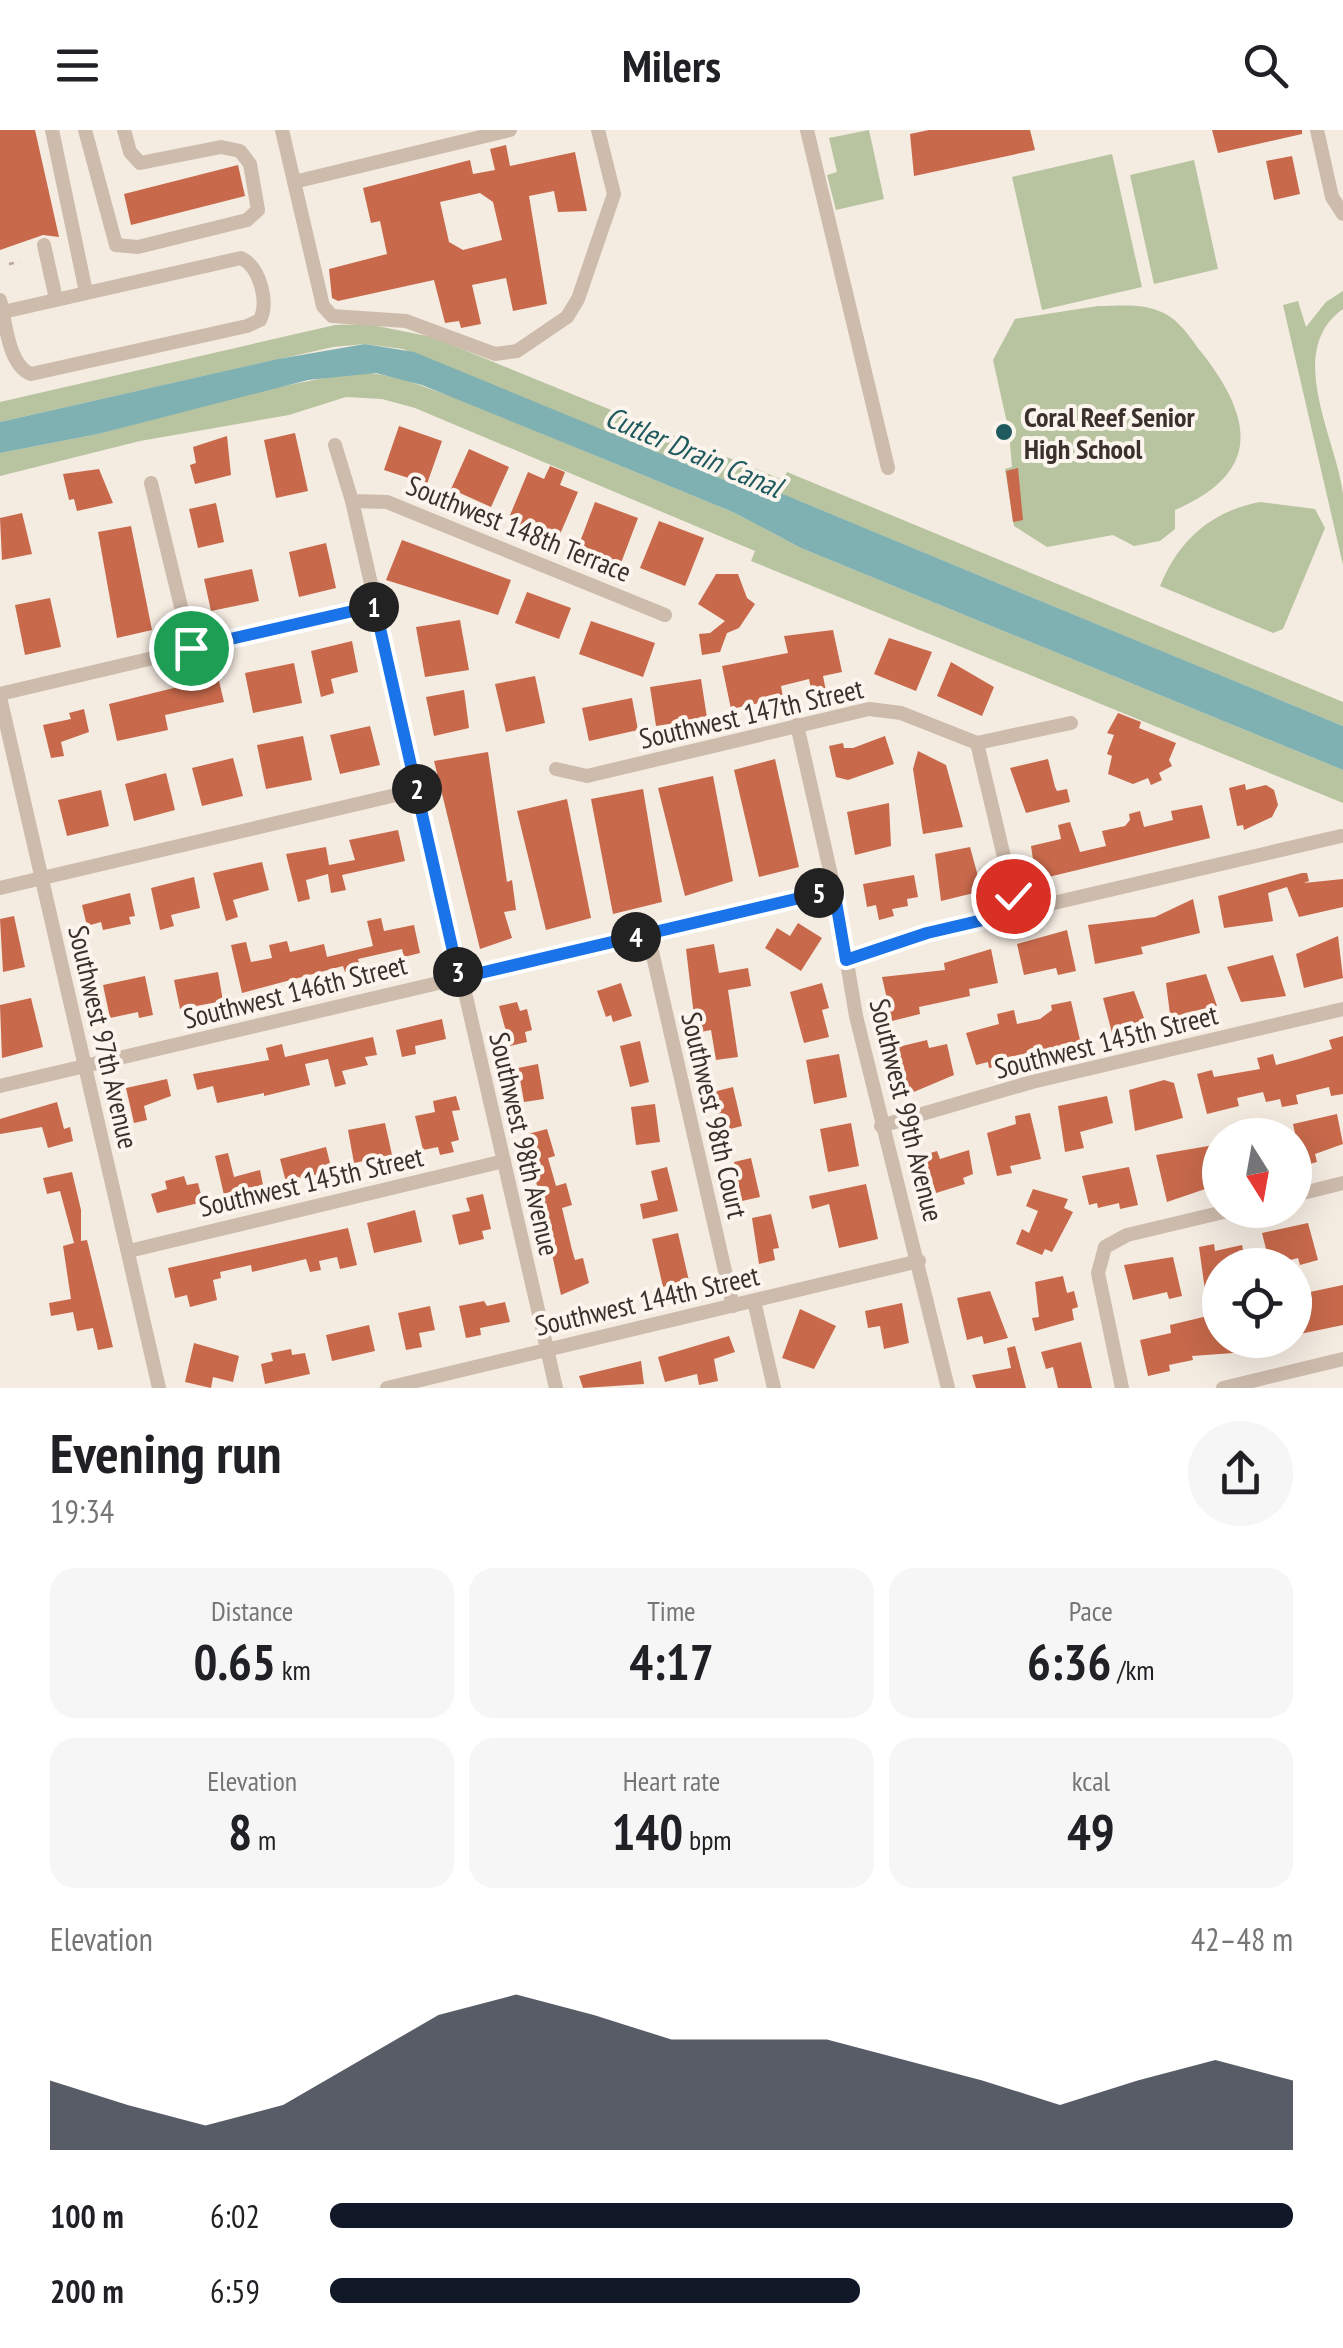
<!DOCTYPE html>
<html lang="en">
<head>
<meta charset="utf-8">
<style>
	body { margin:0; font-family:"PT Sans Narrow",sans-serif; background:#f6f6f6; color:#202124; height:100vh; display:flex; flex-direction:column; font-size:38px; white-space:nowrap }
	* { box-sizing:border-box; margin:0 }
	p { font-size:32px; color:#757577 }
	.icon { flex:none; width:55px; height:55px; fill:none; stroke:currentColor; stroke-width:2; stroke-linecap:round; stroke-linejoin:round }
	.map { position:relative; height:1258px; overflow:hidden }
	.drawer { display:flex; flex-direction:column; background:#fff; flex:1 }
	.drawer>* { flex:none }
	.needle { width:65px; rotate:169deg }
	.buttons { position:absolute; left:1202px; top:988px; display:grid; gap:20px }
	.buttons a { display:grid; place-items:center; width:110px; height:110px; border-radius:50%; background:#fff; box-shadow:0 10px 40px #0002; font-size:50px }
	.pin { position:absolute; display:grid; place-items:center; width:85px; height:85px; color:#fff; margin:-42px; border:5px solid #fff; border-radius:50%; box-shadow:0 2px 10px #0007 }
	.km { position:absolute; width:50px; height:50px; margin:-25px; border-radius:50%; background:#222; color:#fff; font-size:28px; line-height:50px; text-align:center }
	.round { display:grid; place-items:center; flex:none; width:105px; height:105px; border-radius:52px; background:#f6f6f6 }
	.headline { display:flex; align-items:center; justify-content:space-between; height:170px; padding:0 50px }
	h1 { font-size:55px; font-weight:800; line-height:75px }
	.metrics { display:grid; grid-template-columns:repeat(3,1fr); gap:15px; height:170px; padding:10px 50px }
	.metrics div { display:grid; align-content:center; border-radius:25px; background:#f6f6f6; text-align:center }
	.metrics b { font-size:50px; font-weight:800 }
	.metrics small { font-size:28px; font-weight:400 }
	.metrics p { font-size:28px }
	.chart { height:280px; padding:20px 50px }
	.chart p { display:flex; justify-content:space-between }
	.chart svg { width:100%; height:180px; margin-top:10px; fill:#111827; opacity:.7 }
	ul { padding:0 50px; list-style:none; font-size:32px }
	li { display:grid; grid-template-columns:160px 120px 1fr; align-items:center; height:75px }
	li i { height:25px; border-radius:12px; background:#111827 }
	header { display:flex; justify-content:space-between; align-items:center; height:130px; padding:0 50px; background:#fff; font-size:45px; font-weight:800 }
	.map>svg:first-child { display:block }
	.green { fill:#b8c4a0 }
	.water { fill:#7fb0b2 }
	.building { fill:#c8694b; fill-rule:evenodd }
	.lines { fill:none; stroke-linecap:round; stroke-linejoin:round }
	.path { stroke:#b9a596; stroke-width:2.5; stroke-dasharray:5 5; stroke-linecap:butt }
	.minor { stroke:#cdbbac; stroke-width:14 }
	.route-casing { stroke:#fff; stroke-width:20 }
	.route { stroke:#1a73e8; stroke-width:12 }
	.poi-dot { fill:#1f5a5e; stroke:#fbf5ee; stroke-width:4 }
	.labels { text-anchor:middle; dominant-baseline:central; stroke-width:8; stroke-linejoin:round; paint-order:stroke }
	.poi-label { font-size:28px; font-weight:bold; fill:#3b302b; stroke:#fbf5ee; text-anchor:start }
	.street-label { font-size:28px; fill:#3b302b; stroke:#fbf5ee }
	.water-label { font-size:30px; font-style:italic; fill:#1f5a5e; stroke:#fbf5ee }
</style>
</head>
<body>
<header><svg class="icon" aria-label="menu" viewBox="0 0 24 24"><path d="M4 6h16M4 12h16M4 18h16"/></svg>Milers<svg class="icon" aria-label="search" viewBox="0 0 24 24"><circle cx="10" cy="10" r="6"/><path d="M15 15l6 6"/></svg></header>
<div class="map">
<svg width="1343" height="1258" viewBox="0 0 1343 1258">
	<rect width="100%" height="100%" fill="#f4ebe1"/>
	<g class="green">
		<polygon points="869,0 884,69 836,80 827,45 837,42 829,8"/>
		<polygon points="1112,24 1142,157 1042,180 1012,47"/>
		<polygon points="1194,30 1218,139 1154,154 1130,45"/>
		<path d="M1343,161V179C1284,221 1336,307 1343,364C1343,387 1343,412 1343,435L1283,175L1298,171L1306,197L1326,172Z"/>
		<path d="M1098,176C1118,176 1140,173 1159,181C1179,188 1190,208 1202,223C1255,291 1260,343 1175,380V399L1160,411L1134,416L1113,405L1047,417L1014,396L1005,339L1012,337L1009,302L993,230L1015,189Z"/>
		<polygon points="367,194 432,207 783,350 787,342 1343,572 1343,596 799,371 732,353 403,219 365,214 333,217 0,292 0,272 335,195"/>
		<polygon points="360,241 400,248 461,270 735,383 801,418 1343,640 1343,673 751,431 755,421 415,278 382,269 346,267 289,285 140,311 0,346 0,323 98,304 243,264"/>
		<path d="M1260,372L1315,379L1325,398L1283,499L1273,503L1160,456C1179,410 1210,382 1260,372Z"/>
	</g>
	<polygon class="water" points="365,214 414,222 732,353 785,365 1343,596 1343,640 801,418 735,383 616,334 422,255 376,243 308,250 98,304 0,323 0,292 278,229"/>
	<g class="building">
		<polygon points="0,0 35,0 59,107 43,105 0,120"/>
		<polygon points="929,0 1030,0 1035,20 914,46 910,4"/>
		<polygon points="1212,0 1302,0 1302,4 1218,23"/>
		<path d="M506,15L510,36L575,22L587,81L558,82L554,61L529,66L547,174L513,181L506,148L472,155L481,194L461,198L459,191L445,193L434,150L338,171L332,168L329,139L387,124L380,91L371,93L363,58L470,30L473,44L495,40L490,19ZM480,63L493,72L502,110L463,120L449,112L440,72Z"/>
		<polygon points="1292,26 1300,64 1274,70 1266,31"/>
		<polygon points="238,35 245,66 131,95 124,64"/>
		<polygon points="399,296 442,311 427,354 384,340"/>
		<polygon points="295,303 308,361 276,368 264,310"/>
		<polygon points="227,306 231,345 195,354 190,335 196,333 193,317"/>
		<polygon points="469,319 509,337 491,377 451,359"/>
		<polygon points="550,336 565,342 560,355 578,362 558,409 508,390 528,342 544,349"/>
		<polygon points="1018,338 1023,390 1013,392 1006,341"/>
		<polygon points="99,339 113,373 77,381 74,369 69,370 63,344"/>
		<polygon points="595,372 638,388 621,433 578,417"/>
		<polygon points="216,373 224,412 198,418 189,379"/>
		<polygon points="22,383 32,424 2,430 0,388"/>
		<polygon points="659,391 704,408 685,456 640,438"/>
		<polygon points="131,396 152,500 117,508 98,402"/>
		<polygon points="402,410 511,450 498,485 386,450"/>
		<polygon points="326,413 336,458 299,467 289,422"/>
		<polygon points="252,439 259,471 211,481 204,449"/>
		<polygon points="716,444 738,444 747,468 755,474 739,498 727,503 720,522 702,525 699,504 710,503 725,491 698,474"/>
		<polygon points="527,462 571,478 559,509 515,493"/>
		<polygon points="50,468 61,517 25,525 15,475"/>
		<polygon points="460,490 469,540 425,547 416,497"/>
		<polygon points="591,491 655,513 643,547 579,524"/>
		<polygon points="833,500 842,542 823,546 826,561 812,564 809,549 781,556 783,568 731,579 722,536 788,523 784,506"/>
		<polygon points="889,508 932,522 916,561 874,544"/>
		<polygon points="352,511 358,542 331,549 334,563 321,567 311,521"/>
		<polygon points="951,532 994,557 982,586 937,566"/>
		<polygon points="294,533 302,573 253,583 245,543"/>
		<polygon points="535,546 545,593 506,602 495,554"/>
		<polygon points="218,547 224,572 165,585 168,600 117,611 109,574"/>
		<polygon points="701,549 707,588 656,596 650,557"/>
		<polygon points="464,560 469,598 434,606 426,567"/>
		<polygon points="632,568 638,600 589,611 582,578"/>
		<polygon points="84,579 89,602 61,612 64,626 51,628 43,595 71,589 69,583"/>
		<polygon points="1118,583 1141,592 1139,598 1176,613 1169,630 1172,636 1159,643 1162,650 1151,655 1148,648 1133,654 1108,644 1112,626 1107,624 1114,605 1107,603"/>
		<polygon points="370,596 380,635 340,644 330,605"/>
		<polygon points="303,606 312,650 266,659 257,615"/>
		<polygon points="885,606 894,634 848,650 836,647 829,616 843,613 844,618 853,618"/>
		<polygon points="918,621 946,635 963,697 923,704 913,639"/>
		<polygon points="488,622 507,752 512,750 516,780 504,782 512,808 480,819 434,631"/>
		<polygon points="233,628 243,666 202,676 192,638"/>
		<polygon points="775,629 799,737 759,747 734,640"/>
		<polygon points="1048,629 1055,657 1057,661 1067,659 1070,672 1026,683 1010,638"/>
		<polygon points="166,643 175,680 134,691 125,654"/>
		<polygon points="713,646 733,751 685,766 658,658"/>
		<polygon points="1245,654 1246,660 1266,655 1274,660 1278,675 1272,687 1244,700 1243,695 1237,696 1229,658"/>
		<polygon points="643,659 662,772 613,784 591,669"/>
		<polygon points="101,660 109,696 67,706 58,670"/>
		<polygon points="567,669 591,788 546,800 517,681"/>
		<polygon points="889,673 891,716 855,725 847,682"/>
		<polygon points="1202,675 1210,708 1036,750 1031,716 1061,709 1058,695 1070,692 1080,722 1106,716 1102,701 1125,696 1130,690 1129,684 1140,681 1144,697 1173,690 1171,681"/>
		<polygon points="398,700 405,731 342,745 346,760 331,763 328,744 306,750 310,769 298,772 286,724 326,717 329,735 355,730 349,710"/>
		<polygon points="970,717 982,761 941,771 935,724"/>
		<polygon points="262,732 269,760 233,770 238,787 226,791 213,743"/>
		<polygon points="1302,743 1307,743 1309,751 1304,753 1343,749 1343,777 1299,787 1287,757 1268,763 1273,791 1224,798 1218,766"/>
		<polygon points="914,745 918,767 907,769 908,776 892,779 894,786 879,790 876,775 867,777 863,754"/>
		<polygon points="194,747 200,778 171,785 174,796 160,800 151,758"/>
		<polygon points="130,763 135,786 129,787 131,794 103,800 101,792 87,796 82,775"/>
		<polygon points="1193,769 1200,803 1141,817 1143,824 1095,834 1088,795 1155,787"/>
		<polygon points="14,786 25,837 3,842 0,789"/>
		<polygon points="381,788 384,801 414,795 420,823 404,827 402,819 358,829 361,839 345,842 343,836 242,863 231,815 246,812 251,832 272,828 269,815 287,811 290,822 324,814 327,827 373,816 367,791"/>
		<polygon points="798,793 822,808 801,841 765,818 777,798 790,806"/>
		<polygon points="1067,800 1076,841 1058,845 1056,838 1024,845 1017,814"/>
		<polygon points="1338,806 1343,848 1304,858 1296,824"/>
		<polygon points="714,814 719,843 748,838 751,856 728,860 738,927 716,930 711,900 696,903 686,819"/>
		<polygon points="991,819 998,853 969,859 970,866 919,877 920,884 892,891 882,847 945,840 944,833"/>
		<polygon points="1273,825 1286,866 1241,872 1227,837"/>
		<polygon points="218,842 223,871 180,879 174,850"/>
		<polygon points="1206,844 1217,876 1185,883 1187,889 1171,892 1166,853"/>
		<polygon points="145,846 153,885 139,888 138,882 110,888 103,855"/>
		<polygon points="621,853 632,886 613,892 611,885 606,887 597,861"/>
		<polygon points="822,853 829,878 822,880 829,907 804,913 790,862"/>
		<polygon points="1134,861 1147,896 1113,907 1103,868"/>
		<polygon points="31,868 43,917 2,928 0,875"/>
		<polygon points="1071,871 1081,914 1002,928 1004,935 989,938 988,932 976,935 966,903 999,894 997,884 1014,880 1017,894 1040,889 1052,880 1051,875"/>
		<polygon points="517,872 520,881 527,879 532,900 525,902 527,912 510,916 499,876"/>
		<polygon points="442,889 446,909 415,916 416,924 402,927 396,900"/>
		<polygon points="1343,906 1343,964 1331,966 1329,957 1296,965 1298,974 1282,977 1280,969 1266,972 1263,962 1237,968 1239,976 1207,984 1197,944 1212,940 1214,947 1260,939 1257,928 1273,924 1276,935 1299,929 1332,919 1329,910"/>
		<polygon points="373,907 377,925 365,927 368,935 342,941 346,954 335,957 328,929 305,934 310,955 264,966 264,963 217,973 213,956 197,960 193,944 269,930 266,918 282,914 285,927"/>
		<polygon points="927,910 929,918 947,914 954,945 909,964 898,917"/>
		<polygon points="640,911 649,952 630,957 620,916"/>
		<polygon points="839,924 847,967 814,974 806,930"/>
		<polygon points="538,934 544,969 524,972 518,938"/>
		<polygon points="167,949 171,966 144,976 147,990 134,993 126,958"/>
		<polygon points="1164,950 1174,953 1183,988 1135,1001 1129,960"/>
		<polygon points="733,957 742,996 722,1001 713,962"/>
		<polygon points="456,966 460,980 452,981 459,1010 451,1012 454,1022 440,1025 438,1017 423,1020 415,986 435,982 433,971"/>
		<polygon points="1107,966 1113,993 1080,1002 1084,1018 1065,1022 1058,976"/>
		<polygon points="57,972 64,999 70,997 73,1011 48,1018 42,997 0,1004 0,989"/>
		<polygon points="655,974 660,1012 636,1015 631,977"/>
		<polygon points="1030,983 1041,1029 1010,1036 1012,1043 997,1046 987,1003 1016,994 1015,986"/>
		<polygon points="1337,984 1343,1014 1315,1024 1317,1032 1302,1036 1293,994"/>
		<polygon points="385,993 392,1025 354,1033 348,1000"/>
		<polygon points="851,993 859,1036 828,1042 820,999"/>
		<polygon points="547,999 555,1026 548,1028 556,1056 566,1053 572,1075 562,1078 572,1120 575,1130 583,1128 589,1153 561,1165 532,1033 520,1036 517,1023 528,1020 524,1005"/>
		<polygon points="1220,1014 1220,1054 1167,1072 1156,1025"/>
		<polygon points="326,1017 332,1041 286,1052 280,1029"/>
		<polygon points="969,1020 973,1044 963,1048 965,1054 936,1063 924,1025 937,1021 940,1029"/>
		<polygon points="228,1023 234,1047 260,1040 263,1055 224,1065 215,1026"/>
		<polygon points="751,1028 760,1067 742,1071 734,1032"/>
		<polygon points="667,1037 678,1081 643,1089 640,1074 658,1070 651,1041"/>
		<polygon points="1129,1037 1138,1075 1120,1079 1119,1073 1098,1078 1097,1073 1089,1075 1082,1046"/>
		<polygon points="72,1042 81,1080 81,1111 87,1110 113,1217 98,1220 93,1198 77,1201 73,1182 51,1186 49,1173 71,1169 63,1116 74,1113 60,1061 47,1064 43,1048"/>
		<polygon points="184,1046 187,1055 198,1053 203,1072 157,1083 151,1064 167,1059 165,1051"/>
		<polygon points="866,1054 878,1109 839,1118 829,1074 812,1079 809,1066"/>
		<polygon points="1033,1059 1068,1069 1064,1078 1073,1082 1052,1122 1045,1119 1042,1125 1016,1114 1022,1099 1029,1103 1038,1081 1026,1076"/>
		<polygon points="483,1064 491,1099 482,1101 484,1109 459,1115 452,1085 470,1081 466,1068"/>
		<polygon points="415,1080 422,1112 374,1123 367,1093"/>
		<polygon points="771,1084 779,1118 773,1119 775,1130 759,1134 752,1088"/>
		<polygon points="1308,1093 1318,1130 1300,1135 1298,1128 1270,1135 1262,1103"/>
		<polygon points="348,1098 357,1135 340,1139 337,1127 319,1131 321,1140 310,1142 306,1129 252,1142 251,1135 220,1142 221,1148 213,1150 217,1170 190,1177 187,1165 175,1168 168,1138"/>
		<polygon points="678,1103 689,1151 663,1157 652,1109"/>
		<polygon points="1214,1114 1215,1121 1242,1115 1246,1135 1220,1135 1220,1156 1205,1160 1199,1117"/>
		<polygon points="1173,1127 1182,1166 1169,1169 1167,1162 1133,1170 1124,1135"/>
		<polygon points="1063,1146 1067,1163 1074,1161 1078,1177 1072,1179 1074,1190 1035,1201 1032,1188 1039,1187 1035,1152"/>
		<polygon points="1343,1155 1343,1195 1295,1205 1295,1173 1312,1170 1310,1162"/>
		<polygon points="990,1161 1008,1208 984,1214 982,1206 967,1210 957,1168"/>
		<polygon points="484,1171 487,1176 505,1172 510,1192 480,1198 481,1205 466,1208 459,1176"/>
		<polygon points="902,1173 909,1213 884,1219 880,1196 868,1198 865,1181"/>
		<polygon points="430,1176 435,1200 419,1203 422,1217 406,1220 398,1183"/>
		<polygon points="800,1179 836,1196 814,1239 782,1228"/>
		<polygon points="1216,1184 1220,1210 1265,1210 1266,1214 1247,1222 1192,1226 1193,1230 1169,1235 1170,1241 1148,1246 1140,1210 1171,1203 1170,1195"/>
		<polygon points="369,1195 375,1221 332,1231 326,1205"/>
		<polygon points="729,1206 735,1222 714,1229 718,1251 699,1255 697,1244 665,1252 658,1227"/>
		<polygon points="1081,1212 1092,1258 1058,1258 1053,1237 1046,1239 1041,1222"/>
		<polygon points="194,1213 239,1226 233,1252 213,1247 211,1258 185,1252"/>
		<polygon points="1015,1216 1026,1258 976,1258 972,1245 1011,1238 1007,1218"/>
		<polygon points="291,1219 292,1225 305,1223 310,1244 265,1254 261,1234 273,1231 271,1223"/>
		<polygon points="641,1231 644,1254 583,1258 579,1246"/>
	</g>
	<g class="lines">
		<polyline class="path" points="9,134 19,132"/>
		<g class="minor">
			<polyline points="52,0 86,162"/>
			<polyline points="85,0 116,115 138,117 247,90 258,80 250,34 240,21 221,17 140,33 130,22 124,0"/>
			<polyline points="282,0 323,176 332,186 406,191 495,224 517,221 567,187 578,169 614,64 598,0"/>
			<polyline points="807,0 888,338"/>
			<polyline points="1317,0 1332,67 1343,84"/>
			<polyline points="294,52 510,0"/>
			<polyline points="44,115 56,169"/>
			<path d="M0,170C6,193 8,235 31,244L247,196L260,190C269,172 260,137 241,128L3,182"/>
			<polyline points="335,315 352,371 556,1258"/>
			<polyline points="151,353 191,518"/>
			<polyline points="352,371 387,372 665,485"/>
			<polyline points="0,564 375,476"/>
			<polyline points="0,567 159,1258"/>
			<polyline points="797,595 836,767 856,886 948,1258"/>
			<polyline points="977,613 1017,782"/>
			<polyline points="556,639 587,646 869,579 901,583 977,613 1071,593"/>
			<polyline points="0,758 417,660"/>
			<polyline points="648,804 733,1176"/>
			<polyline points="846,830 942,799 1341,706"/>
			<polyline points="0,956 834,760"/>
			<polyline points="881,996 1032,952 1343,879"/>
			<polyline points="1295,1065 1343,1053"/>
			<polyline points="129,1121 504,1031"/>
			<polyline points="754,1171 774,1258"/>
			<polyline points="387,1258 919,1131"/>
			<polyline points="1122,1258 1098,1143 1105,1117 1127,1105 1232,1080"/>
			<polyline points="1223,1258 1343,1229"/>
		</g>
	</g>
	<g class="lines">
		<g class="route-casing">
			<polyline id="route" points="191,518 375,476 459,848 834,760 846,830 927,803 1017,782 1013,766"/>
		</g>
		<use href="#route" class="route"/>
	</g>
	<circle class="poi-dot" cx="1004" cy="302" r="10"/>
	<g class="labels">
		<g class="poi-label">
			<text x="1024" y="286">Coral Reef Senior<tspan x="1024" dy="32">High School</tspan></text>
		</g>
		<g class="street-label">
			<text transform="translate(519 398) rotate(22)">Southwest 148th Terrace</text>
			<text transform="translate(751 583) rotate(-13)">Southwest 147th Street</text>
			<text transform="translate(295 861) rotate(-14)">Southwest 146th Street</text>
			<text transform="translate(104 907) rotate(77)">Southwest 97th Avenue</text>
			<text transform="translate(1106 911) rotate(-14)">Southwest 145th Street</text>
			<text transform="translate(907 980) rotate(76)">Southwest 99th Avenue</text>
			<text transform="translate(715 985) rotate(77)">Southwest 98th Court</text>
			<text transform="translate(525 1014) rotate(77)">Southwest 98th Avenue</text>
			<text transform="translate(311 1051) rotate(-13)">Southwest 145th Street</text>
			<text transform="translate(647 1170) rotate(-13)">Southwest 144th Street</text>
		</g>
		<g class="water-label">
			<text transform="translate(694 321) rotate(23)">Cutler Drain Canal</text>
		</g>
	</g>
</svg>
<div class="buttons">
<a><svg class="needle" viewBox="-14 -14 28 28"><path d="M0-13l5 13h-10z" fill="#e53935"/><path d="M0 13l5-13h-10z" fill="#757577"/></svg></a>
<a><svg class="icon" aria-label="locate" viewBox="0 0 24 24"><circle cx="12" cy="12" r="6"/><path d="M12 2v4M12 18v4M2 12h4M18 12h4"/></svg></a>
</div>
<div class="pin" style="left:191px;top:518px;background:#1e9e55"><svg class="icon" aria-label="arrive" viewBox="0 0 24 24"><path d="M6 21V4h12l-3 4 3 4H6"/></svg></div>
<div class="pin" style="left:1013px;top:766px;background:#d93025"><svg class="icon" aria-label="check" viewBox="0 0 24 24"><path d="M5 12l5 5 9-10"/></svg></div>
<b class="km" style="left:374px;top:477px">1</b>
<b class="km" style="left:417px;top:659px">2</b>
<b class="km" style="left:458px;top:842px">3</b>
<b class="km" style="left:636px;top:807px">4</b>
<b class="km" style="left:819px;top:763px">5</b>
</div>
<section class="drawer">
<div class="headline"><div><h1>Evening run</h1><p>19:34</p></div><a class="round"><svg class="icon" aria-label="share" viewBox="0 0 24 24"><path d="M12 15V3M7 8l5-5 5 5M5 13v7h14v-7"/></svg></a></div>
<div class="metrics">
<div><p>Distance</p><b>0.65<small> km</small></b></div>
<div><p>Time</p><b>4:17</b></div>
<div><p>Pace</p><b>6:36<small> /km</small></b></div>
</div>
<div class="metrics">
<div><p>Elevation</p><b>8<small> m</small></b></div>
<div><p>Heart rate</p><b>140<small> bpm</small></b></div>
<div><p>kcal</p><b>49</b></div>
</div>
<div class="chart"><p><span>Elevation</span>42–48 m</p>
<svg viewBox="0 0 160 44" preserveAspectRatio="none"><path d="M0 44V27L10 33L20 38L30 33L40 22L50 11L60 6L70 11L80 17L90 17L100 17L110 22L120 27L130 33L140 27L150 22L160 27V44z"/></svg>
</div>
<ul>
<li><b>100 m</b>6:02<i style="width:100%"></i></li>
<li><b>200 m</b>6:59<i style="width:55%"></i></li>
</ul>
</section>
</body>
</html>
